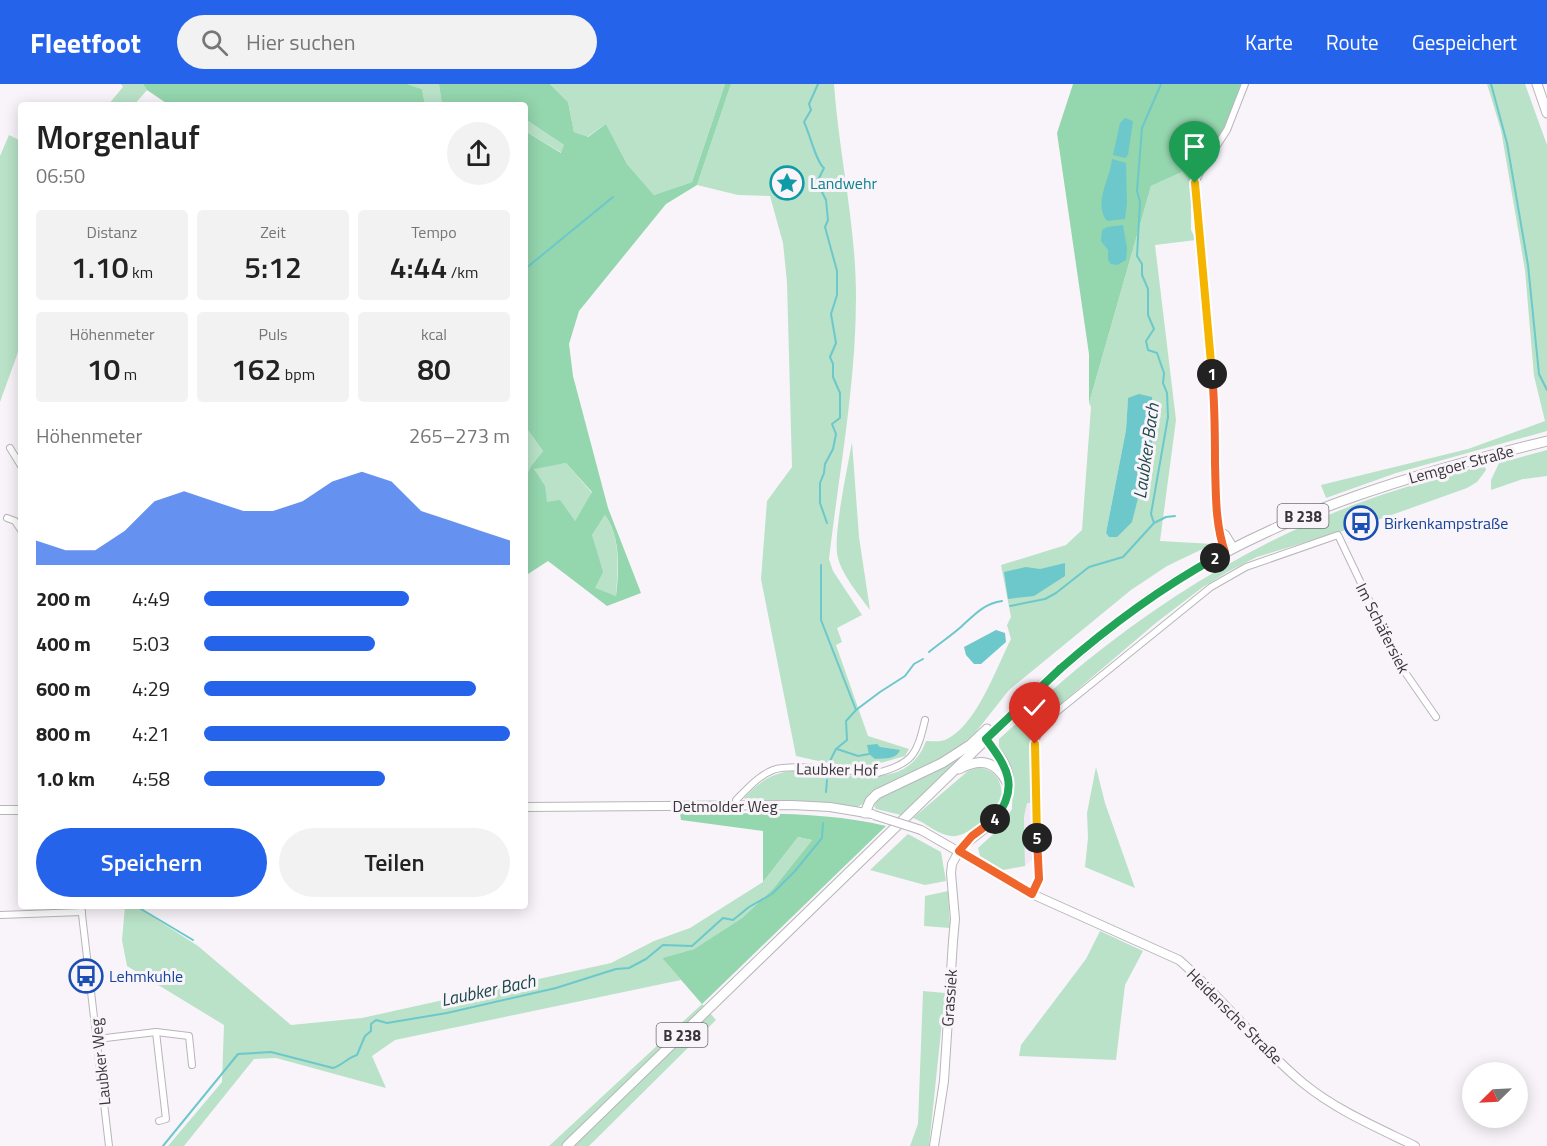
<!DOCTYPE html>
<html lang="de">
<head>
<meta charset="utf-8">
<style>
	body { margin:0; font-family:"Titillium Web",sans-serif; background:#f2f2f2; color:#222; height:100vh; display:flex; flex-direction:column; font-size:22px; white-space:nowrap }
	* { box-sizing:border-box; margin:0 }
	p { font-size:20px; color:#767676 }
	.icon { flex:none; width:33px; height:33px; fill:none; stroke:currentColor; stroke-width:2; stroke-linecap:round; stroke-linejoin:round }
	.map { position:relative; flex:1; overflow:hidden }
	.side { position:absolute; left:18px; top:18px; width:510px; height:807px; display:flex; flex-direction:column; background:#fff; border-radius:6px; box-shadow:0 3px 15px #0003 }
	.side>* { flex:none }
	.needle { width:39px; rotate:246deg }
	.fabs { position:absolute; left:1462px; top:978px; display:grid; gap:12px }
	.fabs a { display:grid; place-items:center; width:66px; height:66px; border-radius:50%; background:#fff; box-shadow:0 3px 15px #0003; font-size:30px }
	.pin { position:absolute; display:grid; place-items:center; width:51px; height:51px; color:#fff; margin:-62px -26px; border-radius:50% 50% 50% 0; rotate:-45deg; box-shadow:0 0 6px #0007 }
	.pin .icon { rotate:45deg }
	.km { position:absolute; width:30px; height:30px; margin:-15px; border-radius:50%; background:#222; color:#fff; font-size:16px; line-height:30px; text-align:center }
	.round { display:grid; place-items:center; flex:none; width:63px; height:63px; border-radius:32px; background:#f2f2f2 }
	.summary { display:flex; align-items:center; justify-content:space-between; height:102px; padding:0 18px }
	h1 { font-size:33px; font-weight:600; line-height:45px }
	.figures { display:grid; grid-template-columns:repeat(3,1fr); gap:9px; height:102px; padding:6px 18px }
	.figures div { display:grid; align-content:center; border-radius:6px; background:#f2f2f2; text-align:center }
	.figures b { font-size:30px; font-weight:600 }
	.figures small { font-size:16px; font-weight:400 }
	.figures p { font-size:16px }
	.chart { height:168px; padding:12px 18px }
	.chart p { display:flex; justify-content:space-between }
	.chart svg { width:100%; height:108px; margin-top:6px; fill:#2563eb; opacity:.7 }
	.cta { display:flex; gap:12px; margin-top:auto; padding:12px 18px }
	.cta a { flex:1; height:69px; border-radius:36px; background:#2563eb; color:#fff; font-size:24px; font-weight:600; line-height:69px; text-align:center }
	.cta a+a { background:#f2f2f2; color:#222 }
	ul { padding:0 18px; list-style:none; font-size:20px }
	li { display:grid; grid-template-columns:96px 72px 1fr; align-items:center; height:45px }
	li i { height:15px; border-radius:8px; background:#2563eb }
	header { display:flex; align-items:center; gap:36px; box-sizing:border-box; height:84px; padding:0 30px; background:#2563eb; color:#fff }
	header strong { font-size:28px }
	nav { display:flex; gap:33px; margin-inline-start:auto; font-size:21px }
	.search { width:420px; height:54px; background:#f2f2f2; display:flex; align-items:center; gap:15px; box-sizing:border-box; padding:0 21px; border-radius:33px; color:#767676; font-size:22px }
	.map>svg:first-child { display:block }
	.built { fill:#f3e9f6 }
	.green { fill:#b9e2c8; fill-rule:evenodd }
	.forest { fill:#94d6ae; fill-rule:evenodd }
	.water { fill:#6cc8cb }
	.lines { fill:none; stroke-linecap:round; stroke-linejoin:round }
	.stream { stroke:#6cc8cb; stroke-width:2 }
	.street-casing { stroke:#b9b5bb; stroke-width:8 }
	.secondary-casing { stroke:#b9b5bb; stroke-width:10 }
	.primary-casing { stroke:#b9b5bb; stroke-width:11 }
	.street { stroke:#fff; stroke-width:6 }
	.secondary { stroke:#fff; stroke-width:8 }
	.primary { stroke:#fff; stroke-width:9 }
	.secondary-bridge-casing { stroke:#b9b5bb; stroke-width:10; stroke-linecap:butt }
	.secondary-bridge { stroke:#fff; stroke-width:8 }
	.split-1-casing { stroke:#fff; stroke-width:12 }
	.split-2-casing { stroke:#fff; stroke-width:12 }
	.split-3-casing { stroke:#fff; stroke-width:12 }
	.split-4-casing { stroke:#fff; stroke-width:12 }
	.split-5-casing { stroke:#fff; stroke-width:12 }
	.split-6-casing { stroke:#fff; stroke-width:12 }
	.split-1 { stroke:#f5b400; stroke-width:8 }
	.split-2 { stroke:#f0652b; stroke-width:8 }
	.split-3 { stroke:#22a559; stroke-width:8 }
	.split-4 { stroke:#22a559; stroke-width:8 }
	.split-5 { stroke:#f0652b; stroke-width:8 }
	.split-6 { stroke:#f5b400; stroke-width:8 }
	.labels { text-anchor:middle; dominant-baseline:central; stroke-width:6; stroke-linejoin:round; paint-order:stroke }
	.shield { fill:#f9f4fa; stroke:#726f73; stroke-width:1.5 }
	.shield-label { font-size:15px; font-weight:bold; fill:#383639 }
	.culture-label { font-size:16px; fill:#0d838f; stroke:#f9f4fa; text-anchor:start }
	.street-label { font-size:16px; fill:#383639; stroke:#f9f4fa }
	.transit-label { font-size:16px; fill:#164399; stroke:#f9f4fa; text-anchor:start }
	.water-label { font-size:18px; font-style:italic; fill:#1e494b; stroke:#f9f4fa }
</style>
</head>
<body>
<header>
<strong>Fleetfoot</strong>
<div class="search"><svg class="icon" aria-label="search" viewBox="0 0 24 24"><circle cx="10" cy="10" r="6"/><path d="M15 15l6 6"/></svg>Hier suchen</div>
<nav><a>Karte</a><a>Route</a><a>Gespeichert</a></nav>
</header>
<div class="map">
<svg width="1547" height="1062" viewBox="0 0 1547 1062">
	<rect width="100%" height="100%" fill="#f9f4fa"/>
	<polygon class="built" points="1027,719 1032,719 1035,773 1025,782 1024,733"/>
	<g class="green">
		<polygon points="121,0 143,0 147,6 134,21 108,21 123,3"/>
		<polygon points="407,0 439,0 442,21 425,21 422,5"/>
		<polygon points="550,0 725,0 692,98 654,111 627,80 606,40 587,53 574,48 568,18"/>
		<path d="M731,0H834C839,71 856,141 856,213C856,301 839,388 829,475L833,487L862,531L837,544L842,558L836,561L868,652L909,665L905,672L870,682L836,681L796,672L761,495L767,417L792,383L787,198L783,159L770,112L738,111L697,101Z"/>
		<polygon points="1487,0 1525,0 1547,61 1547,347 1396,389 1326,414 1321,401 1468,365 1545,337 1534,292 1525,186 1501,46"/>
		<polygon points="525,35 564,61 562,69 525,47"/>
		<polygon points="9,51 21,57 21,260 0,318 0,72"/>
		<path d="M1182,88L1191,99V146L1196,156L1155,161L1176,336L1160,457L1213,460L1167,482L1131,506L1009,606L975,649L965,658L942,676L865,719L857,723L822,718L747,716L744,714C758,699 771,689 792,687C835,683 905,715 926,657C931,657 940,658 945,656C976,643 996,584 1011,555L1007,541L1011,533L1001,481L1066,461L1082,446L1091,323L1089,319L1151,102ZM1152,313L1132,438L1109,453L1106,449L1126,346L1128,315Z"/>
		<polygon points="525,342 543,367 531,382 526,395"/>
		<path d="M852,358L859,453L870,526C860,512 842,491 838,474C832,454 848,382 852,358Z"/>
		<polygon points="1547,366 1547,392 1523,395 1491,406 1491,396 1499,379"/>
		<polygon points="566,379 592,409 575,437 547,418 534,384"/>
		<path d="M1485,383L1486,386L1477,398L1467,404L1372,438L1257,473L1229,487L1203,503L1157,538L1037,640C1027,666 1030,692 1032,719H1027L1024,733L1025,782L1003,786L980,772L978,764L1000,744L1012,725L1013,688L999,662V655C1027,630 1054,603 1084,579C1177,504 1282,442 1397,406C1426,397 1455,386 1485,383Z"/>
		<path d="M605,431C621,454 618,485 616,512L595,505L592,451Z"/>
		<polygon points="957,674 959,675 901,731 876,725 874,722 879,713"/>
		<polygon points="1096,683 1105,719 1135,804 1085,783 1088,754 1087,729"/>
		<path d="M977,684C998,683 1008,706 997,724C991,733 982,739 972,745C965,749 959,753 951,752C938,751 925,738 913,734L968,687Z"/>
		<polygon points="908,750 941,768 946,797 925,801 870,786"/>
		<polygon points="798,753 812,756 773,805 742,834 694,865 662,874 681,896 395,956 372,972 386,1004 276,974 254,975 184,1062 168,1062 222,998 224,941 127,882 122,856 125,822 136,822 198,862 291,941 362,934 611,879 654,857 690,844 763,798"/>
		<polygon points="948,807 950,844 924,842 925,812"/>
		<polygon points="1100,847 1143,867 1125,901 1116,976 1019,972 1021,961 1086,875"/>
		<polygon points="923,907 945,909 929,1062 910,1062 918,1040"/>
		<polygon points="702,920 716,936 589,1062 549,1062"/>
	</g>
	<g class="forest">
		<polygon points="143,0 407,0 422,5 425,21 169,21 147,6"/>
		<path d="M439,0H550L568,18L574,48L588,53L606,40L627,80L654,111L692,98L725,0H731L697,101L666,120L579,227L569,260L573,292L608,424L641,509L607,522L548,477L525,492V395L531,382L543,367L525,342V47L561,69L564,61L525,35V21H442ZM566,379L592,408L575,437L560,416L547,418L545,402L534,385ZM605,431C621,453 619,487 616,512L595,504L603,488L592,451Z"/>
		<polygon points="1073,0 1241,0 1225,43 1197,84 1191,99 1182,88 1151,102 1089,319 1089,270 1057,49"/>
		<path d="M680,729C744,730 823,726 886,742L702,920L662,874L694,865L742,834L773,805L812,756L798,753L763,798V747L681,736Z"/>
	</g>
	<g class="water">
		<polygon points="1125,34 1133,37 1128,71 1125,74 1113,71 1120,39"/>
		<path d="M1112,75L1126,79L1127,119L1125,135L1107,137C1093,118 1110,96 1112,75Z"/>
		<polygon points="1123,141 1127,164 1126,176 1117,181 1111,180 1108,176 1108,166 1101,157 1102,146 1107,143"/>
		<polygon points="1139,310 1152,313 1154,350 1132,438 1117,453 1109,453 1106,449 1126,346 1128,314"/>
		<polygon points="1065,479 1065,492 1034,512 1008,515 1004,488 1026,483 1040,485"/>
		<polygon points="996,546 1005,549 1006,558 981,580 974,580 966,571 964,563"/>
		<path d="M877,660L880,663L900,666C896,676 884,674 875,675L869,670L867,661Z"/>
	</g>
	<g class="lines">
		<g class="stream">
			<path d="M818,0L809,20L811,26L804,38C810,50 816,78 824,84L817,98L826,116L828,136L825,143L837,187V211L831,230L836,259L830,273L833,280V293L840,309V334L832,340L836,350L833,365L825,380L824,389L820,399V419L827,439"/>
			<polyline points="1491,0 1507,59 1528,181 1539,290 1547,306"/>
			<polyline points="525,185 613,113"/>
			<polyline points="1154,439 1166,433 1175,432"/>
			<polyline points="821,481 821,536 856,626"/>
			<polyline points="1010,522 1045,515 1056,509 1089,483 1123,473 1154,439 1151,430 1168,333 1167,309 1163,299 1164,289 1157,269 1148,266 1146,257 1154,245 1148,231 1148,205 1142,191 1142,180 1137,172 1140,118 1137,107 1142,44 1161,0"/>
			<path d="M929,568C940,559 952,551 962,542C974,531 985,519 1002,517"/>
			<polyline points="837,665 858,672 869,670"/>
			<polyline points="829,679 836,665 847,656 846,637 856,626 880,608 905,592 914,580 923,575"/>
			<polyline points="826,708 827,696"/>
			<polyline points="136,822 193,856"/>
			<path d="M163,1062L238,970L271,968L333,984C343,981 347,974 357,971L365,952L371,947V940L376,936L387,939L447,929L556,904L616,885L629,884L646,875L663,861L692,862L723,834L733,836L749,823L772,810L795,787L822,754L823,739"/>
		</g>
		<g class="street-casing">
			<g id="street">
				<polyline points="10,364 21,382"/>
				<polyline points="7,434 15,437 21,446"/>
				<polyline points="1220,446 1226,450 1234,463"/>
				<polyline points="1225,468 1219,451 1216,429 1214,319 1195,99 1201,86 1227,46 1245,0"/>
				<path d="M736,721V716C747,705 758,692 773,686C793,679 853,688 877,689C913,680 917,670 925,636"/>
				<path d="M1032,810L1039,795L1034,679C1035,664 1034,652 1043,639L1211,503L1246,483L1338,451L1400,581L1436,633"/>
				<polyline points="81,822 109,1062"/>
				<polyline points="0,831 82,828"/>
				<polyline points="156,948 166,1035 159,1037"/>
				<polyline points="97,955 156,948 189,952 192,981"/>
			</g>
		</g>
		<g class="secondary-casing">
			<g id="secondary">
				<polyline points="525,723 792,721 830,723 872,730"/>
				<polyline points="0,726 21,726"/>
				<path d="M921,746L1032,810L1179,876C1223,914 1258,962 1303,999C1336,1026 1376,1043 1415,1062"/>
				<polyline points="934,1062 944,997 953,857 955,835 951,789 952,780 959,767"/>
			</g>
		</g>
		<g class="primary-casing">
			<g id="primary">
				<polyline points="1537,0 1547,29"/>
				<path d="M959,685C980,674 995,676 1007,698"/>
				<polyline points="865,729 870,717 877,710 942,679 970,661 987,645"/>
				<path d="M959,767C968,755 980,749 991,739C1005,727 1014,700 1005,682C1001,672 992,664 986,655"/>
				<path d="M567,1062L1041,602C1083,565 1127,528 1174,498C1288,426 1417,389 1547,357"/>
			</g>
		</g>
		<use href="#street" class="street"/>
		<use href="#secondary" class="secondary"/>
		<use href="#primary" class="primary"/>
		<g class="secondary-bridge-casing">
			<polyline id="secondary-bridge" points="874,731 921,746"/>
		</g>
		<use href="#secondary-bridge" class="secondary-bridge"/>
	</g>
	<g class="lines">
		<g class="split-1-casing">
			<polyline id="split-1" points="1195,99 1212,290"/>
		</g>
		<g class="split-2-casing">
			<path id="split-2" d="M1212,290C1215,320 1215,349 1215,380C1216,410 1215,440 1225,468L1215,474"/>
		</g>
		<g class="split-3-casing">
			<path id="split-3" d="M1060,585C1108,543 1159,505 1215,474"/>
		</g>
		<g class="split-4-casing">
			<path id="split-4" d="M995,735C1020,703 1007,683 986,655L1060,585"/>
		</g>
		<g class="split-5-casing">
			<polyline id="split-5" points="995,735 972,752 959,767 1032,810 1039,795 1037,754"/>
		</g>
		<g class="split-6-casing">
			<polyline id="split-6" points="1035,660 1037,754"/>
		</g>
		<use href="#split-1" class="split-1"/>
		<use href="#split-2" class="split-2"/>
		<use href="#split-3" class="split-3"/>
		<use href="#split-4" class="split-4"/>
		<use href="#split-5" class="split-5"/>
		<use href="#split-6" class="split-6"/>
	</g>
	<defs>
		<g id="sight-ring" transform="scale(1.725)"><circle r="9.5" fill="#f9f4fa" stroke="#0f9aa8" stroke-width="1.5"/><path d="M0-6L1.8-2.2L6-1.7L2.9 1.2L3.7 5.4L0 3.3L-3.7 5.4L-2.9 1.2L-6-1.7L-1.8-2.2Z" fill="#0f9aa8"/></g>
		<g id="bus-ring" transform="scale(1.725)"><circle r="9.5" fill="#f9f4fa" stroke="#1a4fb4" stroke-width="1.5"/><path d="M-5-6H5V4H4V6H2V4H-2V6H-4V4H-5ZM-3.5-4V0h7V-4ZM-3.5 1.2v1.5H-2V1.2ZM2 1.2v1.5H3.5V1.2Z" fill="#1a4fb4"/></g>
	</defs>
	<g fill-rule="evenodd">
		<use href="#sight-ring" x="787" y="99"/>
		<use href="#bus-ring" x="1361" y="439"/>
		<use href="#bus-ring" x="86" y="892"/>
	</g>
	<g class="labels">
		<g class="shield">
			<rect x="1277.5" y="420" width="51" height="24" rx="4.5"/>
			<rect x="656.5" y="939" width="51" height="24" rx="4.5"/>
		</g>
		<g class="shield-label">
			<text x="1303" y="432">B 238</text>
			<text x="682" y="951">B 238</text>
		</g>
		<g class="culture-label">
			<text x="810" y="99">Landwehr</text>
		</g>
		<g class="street-label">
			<text transform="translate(1461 380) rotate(-15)">Lemgoer Straße</text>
			<text transform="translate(1383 544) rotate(63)">Im Schäfersiek</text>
			<text transform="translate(837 685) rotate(1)">Laubker Hof</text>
			<text x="725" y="722">Detmolder Weg</text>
			<text transform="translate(949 914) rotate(-86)">Grassiek</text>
			<text transform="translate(1235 932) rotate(45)">Heidensche Straße</text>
			<text transform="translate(100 978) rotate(-96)">Laubker Weg</text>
		</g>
		<g class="transit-label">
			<text x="1384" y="439">Birkenkampstraße</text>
			<text x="109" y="892">Lehmkuhle</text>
		</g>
		<g class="water-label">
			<text transform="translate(1146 367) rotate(-82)">Laubker Bach</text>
			<text transform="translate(488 906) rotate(-12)">Laubker Bach</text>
		</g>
	</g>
</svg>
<div class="fabs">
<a><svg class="needle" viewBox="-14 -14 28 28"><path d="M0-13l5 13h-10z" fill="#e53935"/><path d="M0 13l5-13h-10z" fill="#767676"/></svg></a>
</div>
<div class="pin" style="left:1195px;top:99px;background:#1e9e55"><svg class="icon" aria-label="arrive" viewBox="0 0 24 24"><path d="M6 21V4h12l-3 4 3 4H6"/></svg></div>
<div class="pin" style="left:1035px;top:660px;background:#d93025"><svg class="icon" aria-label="check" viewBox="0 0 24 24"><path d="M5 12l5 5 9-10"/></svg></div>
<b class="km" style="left:1212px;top:290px">1</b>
<b class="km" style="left:1215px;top:474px">2</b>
<b class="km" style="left:995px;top:735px">4</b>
<b class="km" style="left:1037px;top:754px">5</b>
<section class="side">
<div class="summary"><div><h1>Morgenlauf</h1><p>06:50</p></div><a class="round"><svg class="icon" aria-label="share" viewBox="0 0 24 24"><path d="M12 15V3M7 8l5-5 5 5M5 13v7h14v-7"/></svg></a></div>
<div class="figures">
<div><p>Distanz</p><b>1.10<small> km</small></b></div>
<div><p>Zeit</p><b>5:12</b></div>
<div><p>Tempo</p><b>4:44<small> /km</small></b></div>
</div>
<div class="figures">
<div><p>Höhenmeter</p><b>10<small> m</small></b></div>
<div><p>Puls</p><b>162<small> bpm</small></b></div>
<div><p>kcal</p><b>80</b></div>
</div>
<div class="chart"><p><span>Höhenmeter</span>265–273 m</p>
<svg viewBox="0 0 160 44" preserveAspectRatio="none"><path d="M0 44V34L10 38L20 38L30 30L40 18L50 14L60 18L70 22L80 22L90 18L100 10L110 6L120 10L130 22L140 26L150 30L160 34V44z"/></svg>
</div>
<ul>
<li><b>200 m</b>4:49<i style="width:67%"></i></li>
<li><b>400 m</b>5:03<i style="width:56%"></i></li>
<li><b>600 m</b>4:29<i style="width:89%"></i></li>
<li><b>800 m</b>4:21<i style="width:100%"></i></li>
<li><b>1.0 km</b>4:58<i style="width:59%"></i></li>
</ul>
<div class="cta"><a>Speichern</a><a>Teilen</a></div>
</section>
</div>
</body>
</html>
